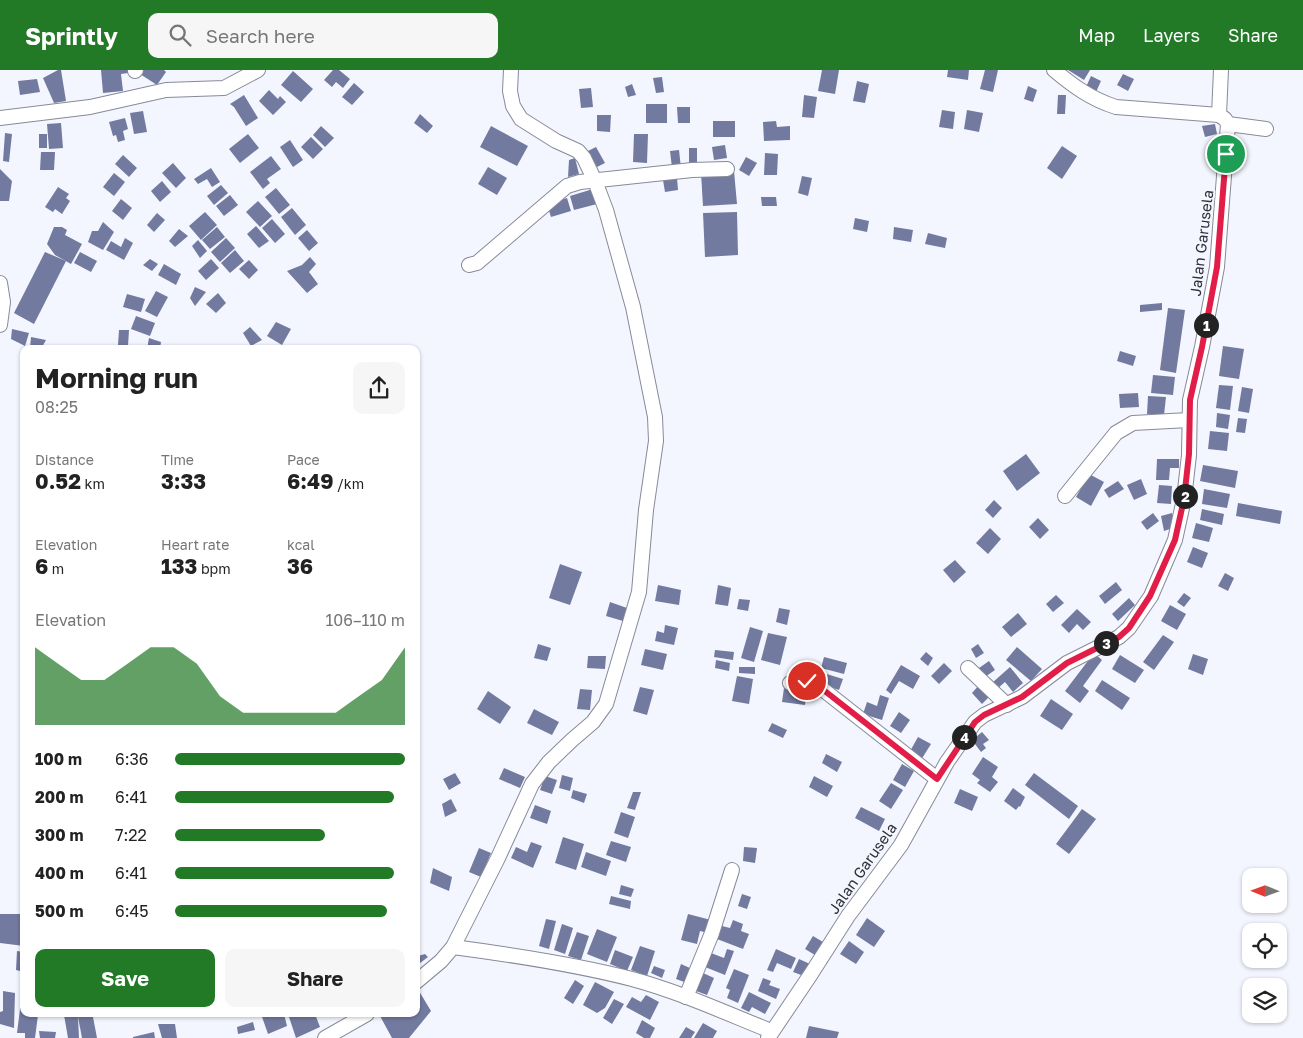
<!DOCTYPE html>
<html lang="en">
<head>
<meta charset="utf-8">
<style>
	body { margin:0; font-family:"Golos Text",sans-serif; background:#f6f6f6; color:#222; height:100vh; display:flex; flex-direction:column; font-size:19px; white-space:nowrap }
	* { box-sizing:border-box; margin:0 }
	p { font-size:16px; color:#767676 }
	.icon { flex:none; width:28px; height:28px; fill:none; stroke:currentColor; stroke-width:2; stroke-linecap:round; stroke-linejoin:round }
	.map { position:relative; flex:1; overflow:hidden }
	.sheet { position:absolute; left:20px; top:275px; width:400px; height:672px; display:flex; flex-direction:column; background:#fff; border-radius:10px; box-shadow:0 1px 4px #0004 }
	.sheet>* { flex:none }
	.needle { width:32px; rotate:271deg }
	.tools { position:absolute; left:1242px; top:798px; display:grid; gap:10px }
	.tools a { display:grid; place-items:center; width:45px; height:45px; border-radius:10px; background:#fff; box-shadow:0 1px 4px #0004; font-size:25px }
	.pin { position:absolute; display:grid; place-items:center; width:42px; height:42px; color:#fff; margin:-21px; border:2px solid #fff; border-radius:50%; box-shadow:0 1px 5px #0007 }
	.km { position:absolute; width:25px; height:25px; margin:-12px; border-radius:50%; background:#222; color:#fff; font-size:14px; line-height:25px; text-align:center }
	.round { display:grid; place-items:center; flex:none; width:52px; height:52px; border-radius:10px; background:#f6f6f6 }
	.head { display:flex; align-items:center; justify-content:space-between; height:85px; padding:0 15px }
	h1 { font-size:28px; font-weight:700; line-height:38px }
	.metrics { display:grid; grid-template-columns:repeat(3,1fr); gap:8px; height:85px; padding:5px 15px }
	.metrics div { display:grid; align-content:center }
	.metrics b { font-size:21px; font-weight:700 }
	.metrics small { font-size:14px; font-weight:400 }
	.metrics p { font-size:14px }
	.chart { height:140px; padding:10px 15px }
	.chart p { display:flex; justify-content:space-between }
	.chart svg { width:100%; height:90px; margin-top:5px; fill:#227926; opacity:.7 }
	.primary-button { display:flex; gap:10px; margin-top:auto; padding:10px 15px }
	.primary-button a { flex:1; height:58px; border-radius:10px; background:#227926; color:#fff; font-size:20px; font-weight:700; line-height:58px; text-align:center }
	.primary-button a+a { background:#f6f6f6; color:#222 }
	ul { padding:0 15px; list-style:none; font-size:16px }
	li { display:grid; grid-template-columns:80px 60px 1fr; align-items:center; height:38px }
	li i { height:12px; border-radius:6px; background:#227926 }
	header { display:flex; align-items:center; gap:30px; box-sizing:border-box; height:70px; padding:0 25px; background:#227926; color:#fff }
	header strong { font-size:24px }
	nav { display:flex; gap:28px; margin-inline-start:auto; font-size:18px }
	.search { width:350px; height:45px; background:#f6f6f6; display:flex; align-items:center; gap:12px; box-sizing:border-box; padding:0 18px; border-radius:10px; color:#767676; font-size:19px }
	.map>svg:first-child { display:block }
	.building { fill:#727a9f }
	.lines { fill:none; stroke-linecap:round; stroke-linejoin:round }
	.minor-casing { stroke:#878a97; stroke-width:16 }
	.minor { stroke:#fff; stroke-width:14 }
	.route-casing { stroke:#fff; stroke-width:10 }
	.route { stroke:#e11d48; stroke-width:6 }
	.labels { text-anchor:middle; dominant-baseline:central; stroke-width:4; stroke-linejoin:round; paint-order:stroke }
	.street-label { font-size:15px; fill:#303137; stroke:#f4f6ff }
</style>
</head>
<body>
<header>
<strong>Sprintly</strong>
<div class="search"><svg class="icon" aria-label="search" viewBox="0 0 24 24"><circle cx="10" cy="10" r="6"/><path d="M15 15l6 6"/></svg>Search here</div>
<nav><a>Map</a><a>Layers</a><a>Share</a></nav>
</header>
<div class="map">
<svg width="1303" height="968" viewBox="0 0 1303 968">
	<rect width="100%" height="100%" fill="#f4f6ff"/>
	<g class="building">
		<polygon points="58,0 61,0 66,31 54,33 43,8"/>
		<polygon points="101,0 128,0 128,3 121,4 123,21 103,23"/>
		<polygon points="143,0 164,0 166,2 157,15 140,4"/>
		<polygon points="333,0 339,0 350,9 343,18 336,12 332,17 324,10"/>
		<polygon points="822,0 839,0 835,24 818,21"/>
		<polygon points="948,0 969,0 968,10 947,7"/>
		<polygon points="985,0 998,0 993,22 980,19"/>
		<polygon points="1068,0 1090,0 1084,10"/>
		<polygon points="293,1 313,19 301,32 281,15"/>
		<polygon points="1123,4 1134,9 1128,21 1117,15"/>
		<polygon points="1091,6 1101,11 1096,22 1086,17"/>
		<polygon points="662,7 664,22 656,23 653,8"/>
		<polygon points="37,9 40,22 20,25 18,11"/>
		<polygon points="857,11 869,14 865,33 853,31"/>
		<polygon points="354,13 364,22 352,35 342,27"/>
		<polygon points="632,14 636,25 628,27 625,17"/>
		<polygon points="1028,16 1037,20 1033,32 1024,29"/>
		<polygon points="591,18 593,37 581,38 579,19"/>
		<polygon points="269,20 278,29 280,26 286,32 273,45 259,31"/>
		<polygon points="244,25 258,48 246,56 234,37 230,34"/>
		<polygon points="804,25 817,27 814,48 802,47"/>
		<polygon points="1058,25 1066,25 1065,44 1057,44"/>
		<rect x="646" y="34" width="21" height="19"/>
		<polygon points="677,37 690,37 690,53 678,53"/>
		<polygon points="942,40 955,42 953,59 939,57"/>
		<polygon points="967,40 983,43 979,62 964,59"/>
		<polygon points="143,41 147,62 134,64 130,43"/>
		<polygon points="420,44 433,56 427,63 414,53"/>
		<polygon points="597,45 611,45 610,62 597,61"/>
		<polygon points="125,48 128,59 123,61 125,70 118,72 116,65 113,66 109,52"/>
		<rect x="713" y="51" width="22" height="16"/>
		<polygon points="776,51 777,57 790,56 790,70 764,71 763,52"/>
		<polygon points="61,53 63,78 49,79 47,54"/>
		<polygon points="1215,54 1217,64 1205,67 1202,56"/>
		<polygon points="321,56 334,68 325,77 313,65"/>
		<polygon points="491,56 528,76 517,96 480,77"/>
		<polygon points="5,63 12,64 9,92 3,91"/>
		<rect x="39" y="64" width="8" height="14"/>
		<polygon points="248,64 259,78 240,93 229,79"/>
		<polygon points="634,64 648,64 647,93 633,92"/>
		<polygon points="311,67 323,79 313,89 301,77"/>
		<polygon points="290,70 303,90 293,97 280,77"/>
		<polygon points="725,75 727,88 714,90 712,77"/>
		<polygon points="1062,76 1077,86 1062,109 1047,98"/>
		<polygon points="596,77 605,93 597,97 588,81"/>
		<rect x="689" y="78" width="8" height="21"/>
		<polygon points="679,80 681,98 672,98 670,81"/>
		<polygon points="41,82 55,82 54,100 40,100"/>
		<polygon points="765,83 778,84 777,105 764,105"/>
		<polygon points="123,85 137,98 129,107 115,94"/>
		<polygon points="271,86 281,99 267,109 270,113 263,119 250,102"/>
		<polygon points="746,87 757,93 749,106 739,100"/>
		<polygon points="575,88 579,104 568,107 569,90"/>
		<polygon points="173,93 186,108 176,118 162,103"/>
		<polygon points="488,97 507,108 497,125 478,114"/>
		<polygon points="211,98 220,112 212,117 207,109 198,114 194,109"/>
		<polygon points="0,99 12,111 9,131 0,131"/>
		<polygon points="734,101 737,134 703,136 701,103"/>
		<polygon points="114,103 125,112 114,126 103,117"/>
		<polygon points="802,106 812,108 808,126 798,123"/>
		<polygon points="677,108 678,120 665,122 663,110"/>
		<polygon points="162,111 171,122 160,132 151,121"/>
		<polygon points="221,115 228,123 214,135 207,126"/>
		<polygon points="58,117 69,124 66,128 70,131 62,144 55,139 53,142 45,137"/>
		<polygon points="276,118 290,135 279,144 265,127"/>
		<polygon points="593,119 597,134 574,140 570,126"/>
		<polygon points="230,125 238,135 224,146 216,136"/>
		<polygon points="761,127 776,127 777,136 762,136"/>
		<polygon points="567,128 571,141 551,147 547,134"/>
		<polygon points="121,129 132,138 123,150 112,141"/>
		<polygon points="258,131 272,146 260,157 246,142"/>
		<polygon points="292,138 306,155 295,165 281,147"/>
		<polygon points="205,142 217,155 201,170 189,156"/>
		<polygon points="737,142 738,185 705,187 703,143"/>
		<polygon points="157,143 165,150 154,162 147,155"/>
		<polygon points="855,148 869,151 867,162 853,159"/>
		<polygon points="272,149 285,164 275,173 262,158"/>
		<polygon points="103,152 114,162 103,180 88,172 92,161 98,161"/>
		<polygon points="256,156 269,171 259,178 247,164"/>
		<polygon points="54,157 62,157 67,160 65,165 82,174 71,194 55,185 47,174"/>
		<polygon points="217,157 225,167 210,179 202,170"/>
		<polygon points="894,157 913,160 911,172 893,169"/>
		<polygon points="179,159 188,166 175,177 169,171"/>
		<polygon points="307,160 318,173 309,181 298,168"/>
		<polygon points="928,163 947,168 945,178 925,174"/>
		<polygon points="125,168 133,173 124,190 106,180 111,171 121,177"/>
		<polygon points="226,168 235,178 220,192 211,182"/>
		<polygon points="198,170 207,181 200,188 192,176"/>
		<polygon points="235,180 244,191 230,203 221,193"/>
		<polygon points="45,182 66,191 34,254 14,243"/>
		<polygon points="80,182 97,191 91,202 74,193"/>
		<polygon points="310,187 316,194 309,202 318,214 307,223 287,201 302,195"/>
		<polygon points="150,189 158,194 152,201 143,195"/>
		<polygon points="211,189 219,198 206,210 198,201"/>
		<polygon points="249,190 258,200 249,209 239,199"/>
		<polygon points="164,194 181,204 176,215 158,205"/>
		<polygon points="195,217 206,222 195,236 190,228"/>
		<polygon points="156,221 168,227 157,247 145,241"/>
		<polygon points="218,223 226,233 216,243 206,234"/>
		<polygon points="127,224 145,229 141,242 123,237"/>
		<polygon points="1162,233 1162,240 1140,242 1140,235"/>
		<polygon points="1168,238 1185,240 1176,303 1160,300"/>
		<polygon points="136,246 155,253 150,266 131,259"/>
		<polygon points="276,252 291,259 282,275 267,266"/>
		<polygon points="250,257 262,270 251,276 243,263"/>
		<polygon points="12,259 29,263 25,276 11,269"/>
		<polygon points="119,260 129,260 128,276 118,275"/>
		<polygon points="31,267 46,270 41,279 30,278"/>
		<polygon points="149,268 161,272 160,279 147,279"/>
		<polygon points="1223,276 1244,279 1239,309 1219,306"/>
		<polygon points="1120,281 1136,286 1133,296 1117,291"/>
		<polygon points="1153,305 1175,307 1173,325 1151,323"/>
		<polygon points="1219,315 1233,316 1230,340 1216,338"/>
		<polygon points="1242,317 1253,319 1249,343 1238,341"/>
		<polygon points="1138,323 1139,337 1120,338 1119,324"/>
		<polygon points="1148,326 1166,327 1164,345 1147,344"/>
		<polygon points="1217,343 1230,345 1228,359 1216,357"/>
		<polygon points="1238,348 1247,349 1245,363 1236,362"/>
		<polygon points="1210,361 1229,363 1227,381 1208,379"/>
		<polygon points="1026,384 1040,403 1017,421 1003,401"/>
		<polygon points="1157,389 1179,389 1179,398 1170,398 1169,410 1156,410"/>
		<polygon points="1203,395 1238,401 1235,418 1200,411"/>
		<polygon points="1089,404 1104,412 1091,436 1076,427"/>
		<polygon points="1141,409 1147,424 1134,430 1127,415"/>
		<polygon points="1118,411 1124,419 1109,428 1104,420"/>
		<polygon points="1159,415 1172,416 1171,434 1157,433"/>
		<polygon points="1204,419 1230,424 1227,438 1202,434"/>
		<polygon points="994,430 1002,438 993,448 985,440"/>
		<polygon points="1238,433 1282,441 1280,454 1236,446"/>
		<polygon points="1202,439 1224,444 1222,455 1200,450"/>
		<polygon points="1153,443 1159,451 1147,460 1141,452"/>
		<polygon points="1172,443 1176,457 1164,461 1161,446"/>
		<polygon points="1038,448 1049,460 1040,469 1029,457"/>
		<polygon points="1196,453 1213,458 1209,472 1192,468"/>
		<polygon points="990,458 1001,469 988,484 976,473"/>
		<polygon points="1193,477 1208,483 1202,498 1187,492"/>
		<polygon points="955,490 966,502 954,513 943,500"/>
		<polygon points="560,494 582,502 570,535 549,528"/>
		<polygon points="1225,503 1234,508 1228,521 1218,516"/>
		<polygon points="1116,512 1122,520 1105,534 1099,526"/>
		<polygon points="658,515 681,520 679,535 655,531"/>
		<polygon points="718,515 731,518 728,536 715,534"/>
		<polygon points="1184,523 1191,528 1184,537 1177,532"/>
		<polygon points="1056,525 1064,533 1053,542 1046,534"/>
		<polygon points="1129,528 1135,535 1118,551 1112,544"/>
		<polygon points="739,529 750,530 748,541 737,539"/>
		<polygon points="610,532 627,538 623,551 606,546"/>
		<polygon points="1170,535 1186,544 1177,560 1161,551"/>
		<polygon points="779,538 790,540 787,555 776,552"/>
		<polygon points="1077,539 1091,552 1083,560 1077,554 1069,563 1061,555"/>
		<polygon points="1018,543 1027,554 1011,567 1002,557"/>
		<polygon points="665,555 678,558 674,575 655,571 657,561 664,563"/>
		<polygon points="750,557 763,561 754,592 741,588"/>
		<polygon points="768,563 787,567 780,595 761,590"/>
		<polygon points="1163,565 1174,572 1154,600 1143,592"/>
		<polygon points="538,574 551,578 547,591 534,588"/>
		<polygon points="978,574 984,583 976,588 971,579"/>
		<polygon points="1017,577 1042,599 1031,611 1006,590"/>
		<polygon points="645,579 667,584 663,600 641,595"/>
		<polygon points="715,580 734,582 733,590 714,587"/>
		<polygon points="926,582 933,588 928,596 920,589"/>
		<polygon points="1094,583 1102,590 1083,616 1089,621 1080,633 1065,621"/>
		<polygon points="1193,584 1208,589 1203,605 1188,599"/>
		<polygon points="1120,585 1144,600 1135,613 1112,599"/>
		<polygon points="588,586 606,586 605,599 587,598"/>
		<polygon points="824,587 847,593 844,604 821,598"/>
		<polygon points="716,590 730,593 729,601 715,598"/>
		<polygon points="989,591 995,600 985,607 979,598"/>
		<polygon points="944,593 952,601 939,614 931,606"/>
		<polygon points="901,595 920,606 913,619 899,611 891,624 886,620"/>
		<polygon points="739,597 755,597 755,604 739,603"/>
		<polygon points="1010,597 1023,613 1013,622 1005,612 997,619 992,613"/>
		<polygon points="820,602 843,609 839,620 817,613"/>
		<polygon points="737,606 753,609 749,634 732,631"/>
		<polygon points="1102,610 1130,628 1122,640 1095,621"/>
		<polygon points="980,614 991,625 982,634 972,623"/>
		<polygon points="640,617 654,620 647,645 633,641"/>
		<polygon points="784,618 796,619 795,624 806,626 805,635 782,632"/>
		<polygon points="580,619 592,620 590,640 577,639"/>
		<polygon points="488,621 511,637 500,654 477,639"/>
		<polygon points="880,625 889,628 882,650 863,644 867,632 877,636"/>
		<polygon points="1051,629 1073,644 1062,660 1040,646"/>
		<polygon points="534,639 559,652 552,665 527,653"/>
		<polygon points="899,642 910,650 901,663 890,656"/>
		<polygon points="772,653 787,660 783,668 768,661"/>
		<polygon points="982,662 989,670 983,674 986,678 981,682 972,670"/>
		<polygon points="918,667 931,674 921,690 909,683"/>
		<polygon points="826,684 842,692 837,702 822,693"/>
		<polygon points="983,687 998,697 992,707 998,712 990,722 977,713 980,710 972,704"/>
		<polygon points="902,694 914,701 905,717 893,710"/>
		<polygon points="504,698 525,707 520,718 499,709"/>
		<polygon points="455,703 461,713 449,720 443,709"/>
		<polygon points="1034,703 1078,736 1069,749 1025,715"/>
		<polygon points="562,705 573,708 570,721 559,718"/>
		<polygon points="545,706 557,710 552,724 540,720"/>
		<polygon points="814,706 833,716 827,727 809,717"/>
		<polygon points="891,713 903,720 891,739 879,731"/>
		<polygon points="1013,718 1025,727 1020,737 1019,736 1016,740 1004,731"/>
		<polygon points="960,719 978,727 972,741 954,733"/>
		<polygon points="573,720 587,724 584,733 571,728"/>
		<polygon points="633,722 641,722 635,740 627,738"/>
		<polygon points="451,729 457,741 445,747 442,734"/>
		<polygon points="535,735 551,741 547,754 530,748"/>
		<polygon points="861,737 885,749 879,761 855,748"/>
		<polygon points="1082,739 1096,749 1069,784 1056,774"/>
		<polygon points="621,742 635,747 628,768 614,763"/>
		<polygon points="563,767 584,774 576,800 555,793"/>
		<polygon points="611,771 631,777 626,792 606,785"/>
		<polygon points="531,772 542,776 533,798 511,788 516,777 527,782"/>
		<polygon points="744,777 757,778 755,793 743,791"/>
		<polygon points="479,778 491,783 481,807 469,802"/>
		<polygon points="586,782 611,791 606,806 581,797"/>
		<polygon points="433,798 452,807 449,821 430,813"/>
		<polygon points="621,815 634,819 631,827 619,824"/>
		<polygon points="742,824 751,827 747,839 738,836"/>
		<polygon points="611,826 631,831 630,839 609,834"/>
		<polygon points="0,844 24,844 24,876 0,873"/>
		<polygon points="688,844 711,850 708,863 700,861 697,874 681,870"/>
		<polygon points="867,848 885,861 874,877 856,865"/>
		<polygon points="546,849 556,851 549,879 539,876"/>
		<polygon points="733,850 743,854 741,861 749,864 743,879 717,869 722,856 730,858"/>
		<polygon points="562,854 573,858 565,884 554,880"/>
		<polygon points="597,859 617,867 607,892 587,884"/>
		<polygon points="577,862 589,866 581,890 568,886"/>
		<polygon points="813,866 823,872 815,885 805,879"/>
		<polygon points="849,871 864,882 856,894 840,884"/>
		<polygon points="640,876 655,881 647,906 631,900"/>
		<polygon points="727,879 734,881 725,905 705,897 711,883 724,888"/>
		<polygon points="776,879 796,888 791,899 777,893 773,902 767,900"/>
		<polygon points="615,880 633,887 627,901 610,894"/>
		<polygon points="17,881 24,882 24,902 16,900"/>
		<polygon points="416,884 418,886 425,884 428,887 416,896"/>
		<polygon points="799,889 810,894 804,906 793,902"/>
		<polygon points="681,894 692,899 687,913 676,909"/>
		<polygon points="654,896 665,900 662,908 651,903"/>
		<polygon points="734,899 749,905 738,933 727,928 730,920 726,918"/>
		<polygon points="703,903 714,908 707,925 696,921"/>
		<polygon points="763,908 771,911 769,915 780,919 776,929 758,921"/>
		<polygon points="575,910 584,916 573,934 564,928"/>
		<polygon points="595,912 614,922 605,938 597,943 583,935"/>
		<polygon points="416,916 431,941 409,968 392,968 380,946 383,944 416,944"/>
		<polygon points="3,921 15,923 14,958 0,954 0,942 3,941"/>
		<polygon points="749,922 771,933 765,944 752,937 749,942 741,938"/>
		<polygon points="22,923 24,924 24,944 38,945 35,968 25,968 25,963 17,963"/>
		<polygon points="646,925 659,932 650,950 626,937 632,927 641,932"/>
		<polygon points="614,929 624,934 612,954 603,948"/>
		<polygon points="261,944 284,944 287,956 268,964"/>
		<polygon points="288,944 315,944 320,957 296,968"/>
		<polygon points="64,945 78,947 79,968 68,968"/>
		<polygon points="78,947 93,947 97,968 82,968"/>
		<polygon points="642,950 655,958 650,968 644,968 636,963"/>
		<polygon points="253,952 255,960 238,964 237,957"/>
		<polygon points="703,953 717,961 713,968 694,968"/>
		<polygon points="158,954 175,954 177,968 162,968"/>
		<polygon points="809,956 839,962 837,968 806,968"/>
		<polygon points="686,957 695,962 691,968 679,968"/>
		<polygon points="39,961 56,962 55,968 40,968"/>
		<polygon points="154,962 155,968 133,968 133,967"/>
	</g>
	<g class="lines">
		<g class="minor-casing">
			<g id="minor">
				<polyline points="135,1 136,0"/>
				<polyline points="1219,45 1221,0"/>
				<polyline points="0,48 90,37 166,20 224,18 258,0"/>
				<polyline points="1228,54 1266,59"/>
				<polyline points="469,195 477,193 567,116 580,112 692,100 727,99"/>
				<polyline points="0,213 3,232 0,255"/>
				<polyline points="1065,426 1116,363 1133,353 1189,350"/>
				<polyline points="968,598 1007,635"/>
				<path d="M790,613C804,608 808,611 821,618L937,709"/>
				<polyline points="453,877 497,790 532,714 549,692 572,670 593,652 606,634 639,522 646,440 656,371 655,347 633,237 606,140 595,111 584,88 578,81 556,71 521,49 513,36 510,21 511,0"/>
				<path d="M416,912L441,891L453,877C514,885 574,894 632,909C680,922 726,943 771,961"/>
				<polyline points="686,927 712,863 732,800"/>
				<polyline points="325,968 367,944"/>
				<path d="M768,968L811,904L848,846L901,775L947,692L975,652L984,645L1022,627L1067,593L1119,567L1129,558L1151,526L1175,470L1184,429L1189,385L1190,330L1202,277L1217,197L1228,54L1225,49L1219,45L1116,37C1091,29 1073,16 1054,0"/>
			</g>
		</g>
		<use href="#minor" class="minor"/>
	</g>
	<g class="lines">
		<g class="route-casing">
			<polyline id="route" points="807,611 821,618 937,709 975,652 984,645 1022,627 1067,593 1119,567 1129,558 1150,526 1175,470 1184,429 1189,384 1190,330 1202,277 1217,197 1226,84"/>
		</g>
		<use href="#route" class="route"/>
	</g>
	<g class="labels">
		<g class="street-label">
			<text transform="translate(1201 173) rotate(-83)">Jalan Garusela</text>
			<text transform="translate(862 798) rotate(-55)">Jalan Garusela</text>
		</g>
	</g>
</svg>
<div class="tools">
<a><svg class="needle" viewBox="-14 -14 28 28"><path d="M0-13l5 13h-10z" fill="#e53935"/><path d="M0 13l5-13h-10z" fill="#767676"/></svg></a>
<a><svg class="icon" aria-label="locate" viewBox="0 0 24 24"><circle cx="12" cy="12" r="6"/><path d="M12 2v4M12 18v4M2 12h4M18 12h4"/></svg></a>
<a><svg class="icon" aria-label="layers" viewBox="0 0 24 24"><path d="M12 4l9 5-9 5-9-5zM3 14l9 5 9-5"/></svg></a>
</div>
<div class="pin" style="left:1226px;top:84px;background:#1e9e55"><svg class="icon" aria-label="arrive" viewBox="0 0 24 24"><path d="M6 21V4h12l-3 4 3 4H6"/></svg></div>
<div class="pin" style="left:807px;top:611px;background:#d93025"><svg class="icon" aria-label="check" viewBox="0 0 24 24"><path d="M5 12l5 5 9-10"/></svg></div>
<b class="km" style="left:1206px;top:255px">1</b>
<b class="km" style="left:1185px;top:426px">2</b>
<b class="km" style="left:1106px;top:573px">3</b>
<b class="km" style="left:964px;top:667px">4</b>
<section class="sheet">
<div class="head"><div><h1>Morning run</h1><p>08:25</p></div><a class="round"><svg class="icon" aria-label="share" viewBox="0 0 24 24"><path d="M12 15V3M7 8l5-5 5 5M5 13v7h14v-7"/></svg></a></div>
<div class="metrics">
<div><p>Distance</p><b>0.52<small> km</small></b></div>
<div><p>Time</p><b>3:33</b></div>
<div><p>Pace</p><b>6:49<small> /km</small></b></div>
</div>
<div class="metrics">
<div><p>Elevation</p><b>6<small> m</small></b></div>
<div><p>Heart rate</p><b>133<small> bpm</small></b></div>
<div><p>kcal</p><b>36</b></div>
</div>
<div class="chart"><p><span>Elevation</span>106–110 m</p>
<svg viewBox="0 0 160 44" preserveAspectRatio="none"><path d="M0 44V6L10 14L20 22L30 22L40 14L50 6L60 6L70 14L80 30L90 38L100 38L110 38L120 38L130 38L140 30L150 22L160 6V44z"/></svg>
</div>
<ul>
<li><b>100 m</b>6:36<i style="width:100%"></i></li>
<li><b>200 m</b>6:41<i style="width:95%"></i></li>
<li><b>300 m</b>7:22<i style="width:65%"></i></li>
<li><b>400 m</b>6:41<i style="width:95%"></i></li>
<li><b>500 m</b>6:45<i style="width:92%"></i></li>
</ul>
<div class="primary-button"><a>Save</a><a>Share</a></div>
</section>
</div>
</body>
</html>
